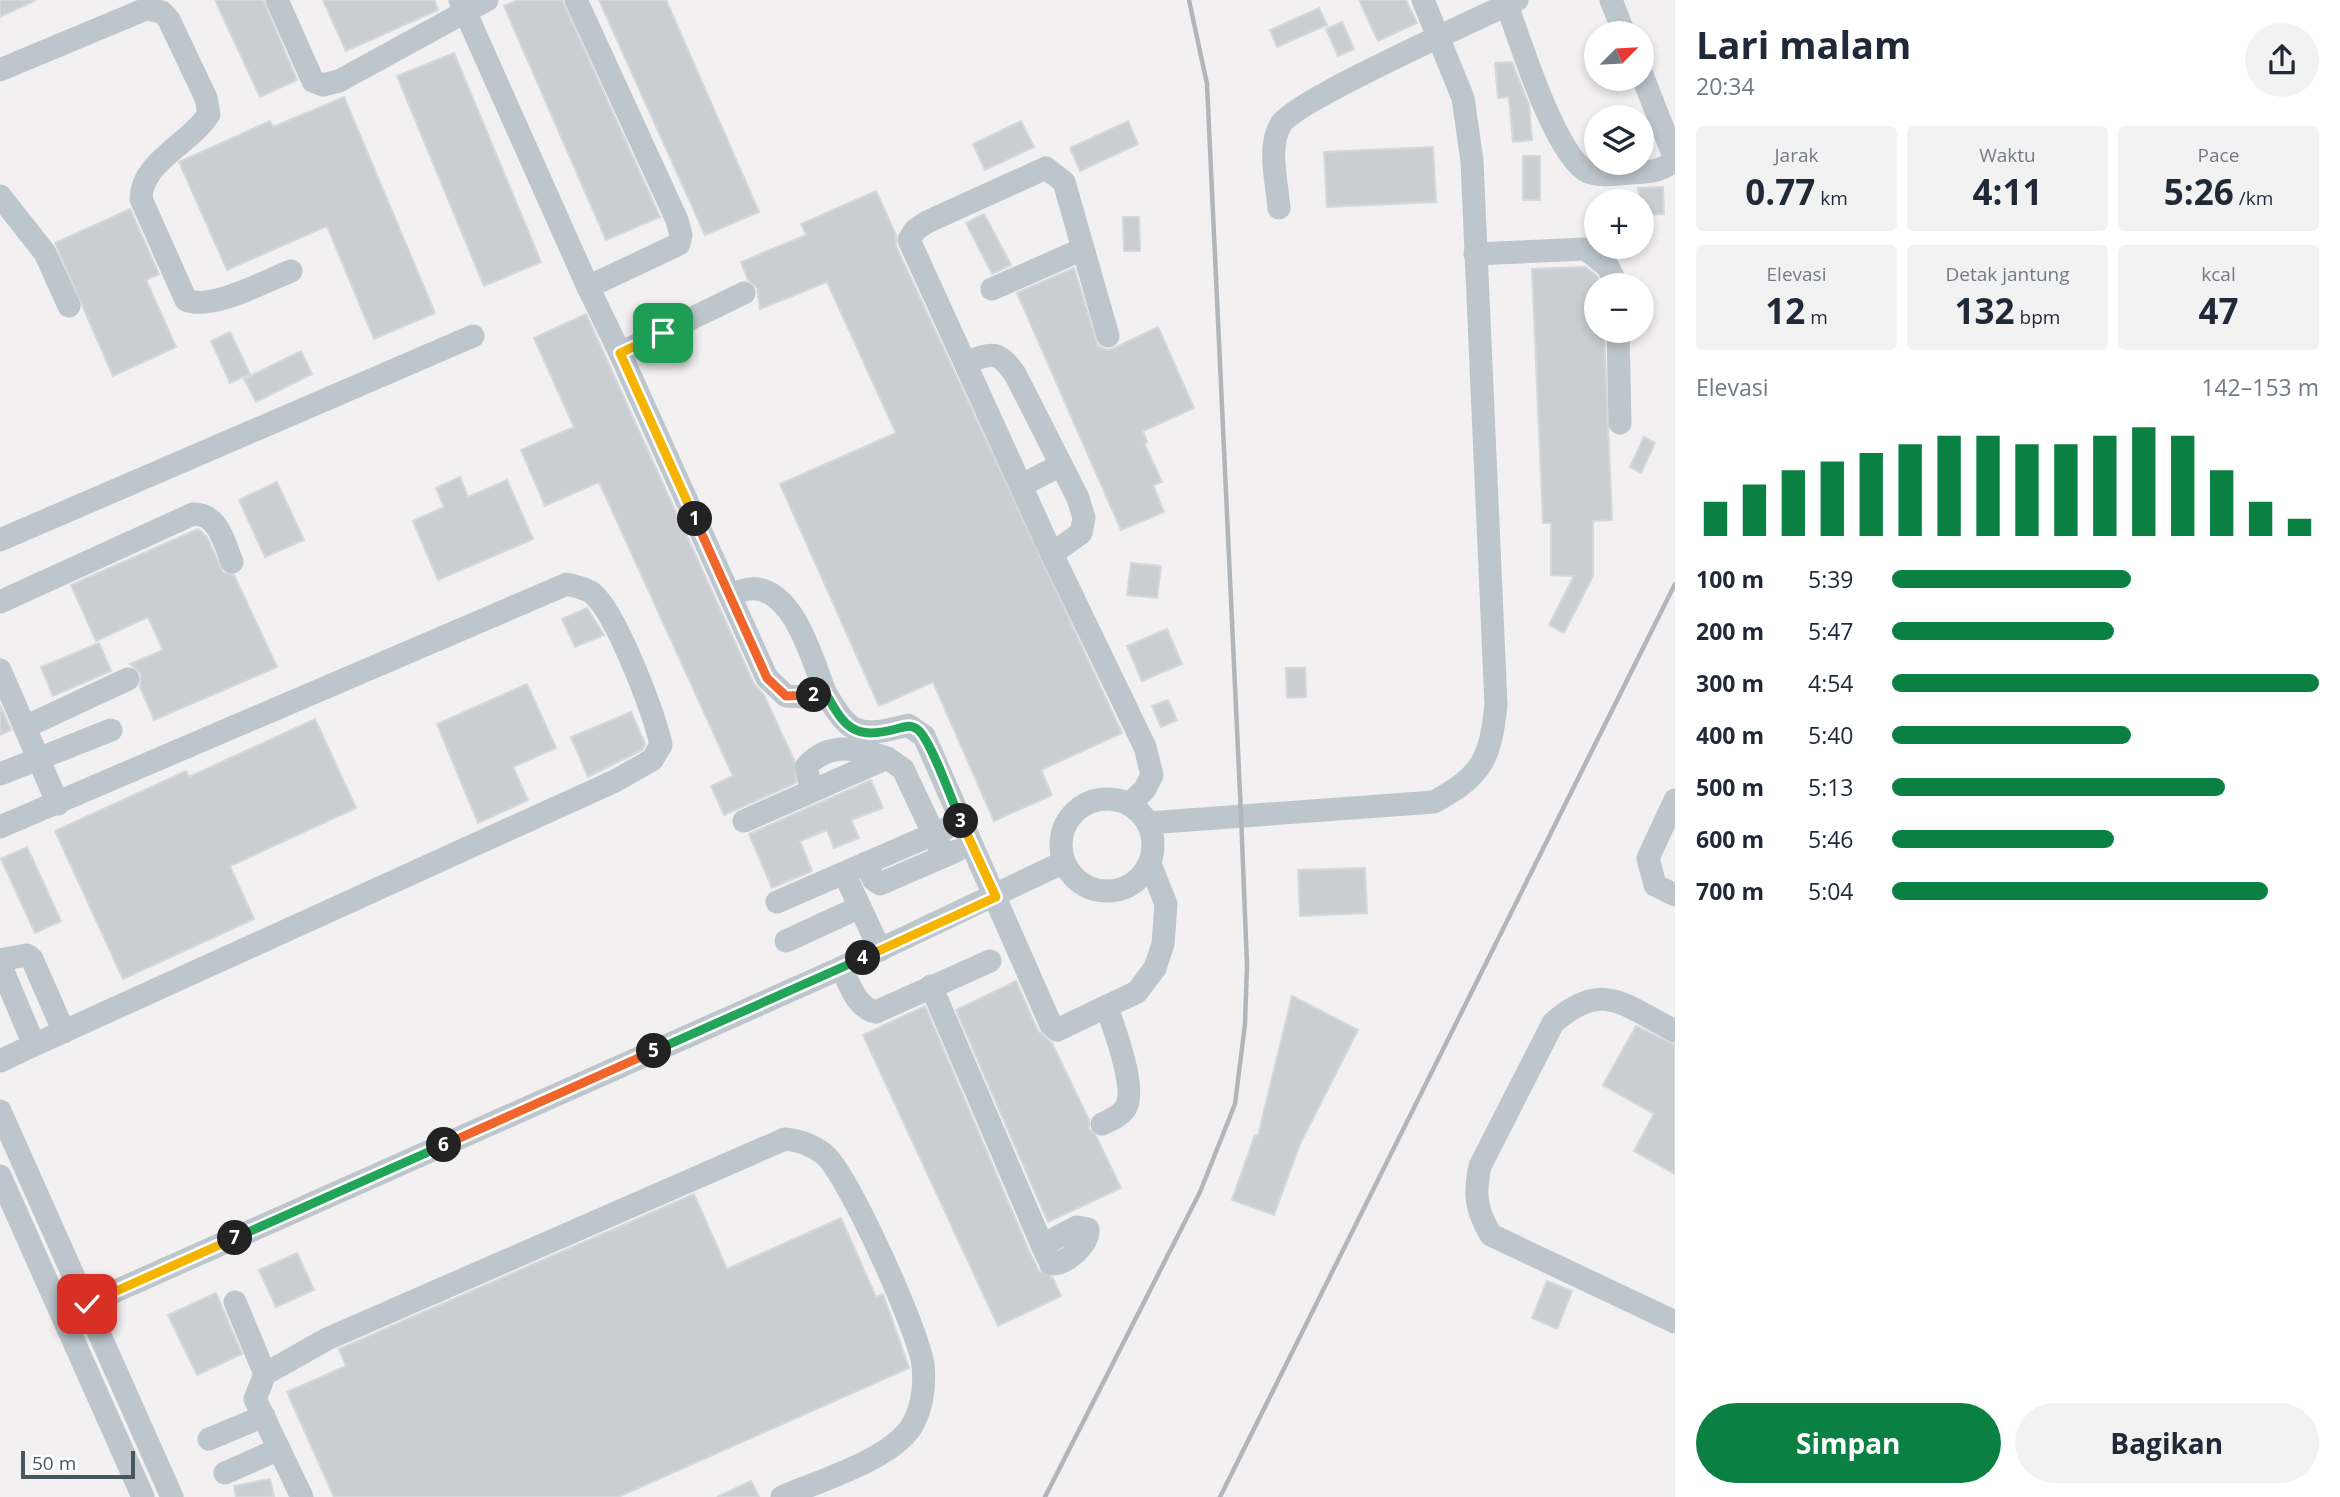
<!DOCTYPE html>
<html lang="id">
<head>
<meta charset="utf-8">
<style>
	body { margin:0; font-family:"Open Sans",sans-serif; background:#f2f2f3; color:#1f2937; height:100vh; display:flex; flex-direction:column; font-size:26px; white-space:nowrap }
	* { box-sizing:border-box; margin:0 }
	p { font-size:23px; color:#747a83 }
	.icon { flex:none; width:38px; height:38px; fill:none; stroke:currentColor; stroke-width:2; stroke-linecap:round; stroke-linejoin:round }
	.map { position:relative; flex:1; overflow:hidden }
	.panel { display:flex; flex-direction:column; background:#fff; width:665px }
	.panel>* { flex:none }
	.needle { width:46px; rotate:66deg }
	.tools { position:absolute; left:1584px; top:21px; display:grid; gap:14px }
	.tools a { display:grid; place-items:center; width:70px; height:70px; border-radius:50%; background:#fff; box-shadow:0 4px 10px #0003; font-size:35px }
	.scale { position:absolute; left:21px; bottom:18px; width:114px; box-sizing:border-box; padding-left:7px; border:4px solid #48565d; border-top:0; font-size:19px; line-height:24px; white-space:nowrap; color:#48565d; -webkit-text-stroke:5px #fff; paint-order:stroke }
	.pin { position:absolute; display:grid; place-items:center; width:60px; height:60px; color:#fff; margin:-30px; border-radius:14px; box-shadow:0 4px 10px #0006 }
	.km { position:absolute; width:35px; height:35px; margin:-18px; border-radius:50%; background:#222; color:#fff; font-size:19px; line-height:35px; text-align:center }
	.round { display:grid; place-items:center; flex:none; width:74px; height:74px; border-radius:37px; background:#f2f2f3 }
	.overview { display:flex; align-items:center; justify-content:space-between; height:119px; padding:0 21px }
	h1 { font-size:38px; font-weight:700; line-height:52px }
	.metrics { display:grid; grid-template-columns:repeat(3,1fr); gap:10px; height:119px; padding:7px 21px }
	.metrics div { display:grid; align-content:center; border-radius:7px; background:#f2f2f3; text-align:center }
	.metrics b { font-size:35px; font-weight:700 }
	.metrics small { font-size:19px; font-weight:400 }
	.metrics p { font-size:19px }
	.chart { height:196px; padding:14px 21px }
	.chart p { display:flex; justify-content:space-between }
	.chart svg { width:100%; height:126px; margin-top:7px; stroke:#0b8043; stroke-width:6 }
	.action { display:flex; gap:14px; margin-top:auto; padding:14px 21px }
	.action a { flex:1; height:80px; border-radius:42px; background:#0b8043; color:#fff; font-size:28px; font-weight:700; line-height:80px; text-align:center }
	.action a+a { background:#f2f2f3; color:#1f2937 }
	ul { padding:0 21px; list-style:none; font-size:23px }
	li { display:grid; grid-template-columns:112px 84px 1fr; align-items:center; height:52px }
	li i { height:18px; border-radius:9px; background:#0b8043 }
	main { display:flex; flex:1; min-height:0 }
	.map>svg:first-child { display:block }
	.building { fill:#caced2; stroke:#d4d7db; stroke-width:2 }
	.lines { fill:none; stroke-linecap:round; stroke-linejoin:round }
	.minor { stroke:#bcc6cc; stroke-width:23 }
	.rail { stroke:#b2b6ba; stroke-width:4.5 }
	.split-1-casing { stroke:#fff; stroke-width:14 }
	.split-2-casing { stroke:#fff; stroke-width:14 }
	.split-3-casing { stroke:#fff; stroke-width:14 }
	.split-4-casing { stroke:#fff; stroke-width:14 }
	.split-5-casing { stroke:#fff; stroke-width:14 }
	.split-6-casing { stroke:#fff; stroke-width:14 }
	.split-7-casing { stroke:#fff; stroke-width:14 }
	.split-8-casing { stroke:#fff; stroke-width:14 }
	.split-1 { stroke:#f5b400; stroke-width:9 }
	.split-2 { stroke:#f0652b; stroke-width:9 }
	.split-3 { stroke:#22a559; stroke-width:9 }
	.split-4 { stroke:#f5b400; stroke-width:9 }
	.split-5 { stroke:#22a559; stroke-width:9 }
	.split-6 { stroke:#f0652b; stroke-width:9 }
	.split-7 { stroke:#22a559; stroke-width:9 }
	.split-8 { stroke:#f5b400; stroke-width:9 }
</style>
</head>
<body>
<main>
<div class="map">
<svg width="1675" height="1497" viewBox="0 0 1675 1497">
	<rect width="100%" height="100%" fill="#f2f0f0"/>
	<g class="building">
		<polygon points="0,0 36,0 0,17"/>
		<polygon points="215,0 263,0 297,80 260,97"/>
		<polygon points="323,0 434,0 438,10 346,51"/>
		<polygon points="518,0 562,0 660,217 606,240 504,6"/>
		<polygon points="599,0 666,0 759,212 705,235"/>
		<polygon points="1359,0 1406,0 1417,23 1378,41"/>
		<polygon points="1319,8 1327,25 1277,47 1270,30"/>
		<polygon points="1342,22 1354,49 1338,56 1326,29"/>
		<polygon points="454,53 541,262 484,286 397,76"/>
		<polygon points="1512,62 1529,105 1532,140 1513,142 1509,97 1498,98 1495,63"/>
		<polygon points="344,97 435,313 374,339 327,226 227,270 179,162 270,121 273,127"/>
		<polygon points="1021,121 1034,147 985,170 973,144"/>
		<polygon points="1128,121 1138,144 1080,171 1070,148"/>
		<polygon points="1433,147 1436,202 1327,207 1324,152"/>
		<rect x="1523" y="156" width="17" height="44"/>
		<polygon points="1663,187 1664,214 1642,215 1638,188"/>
		<polygon points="876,191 896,235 896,246 1122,733 1041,770 1052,795 994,821 933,682 879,706 780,484 896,433 827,282 760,309 757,288 748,280 741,262 806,235 801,224"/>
		<polygon points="130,209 159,274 146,280 176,347 113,376 55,243"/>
		<polygon points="984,214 1011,265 992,274 966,223"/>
		<polygon points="1123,217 1139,217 1140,251 1124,251"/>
		<polygon points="1585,267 1597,276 1601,285 1596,285 1596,331 1604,331 1612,520 1593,521 1593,576 1564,633 1549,625 1574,576 1551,575 1551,523 1543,523 1532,269"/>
		<polygon points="1074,268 1098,346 1107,350 1112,349 1158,327 1194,408 1143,431 1147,442 1144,443 1162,482 1153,485 1164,512 1121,530 1017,293"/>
		<polygon points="586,314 754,684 764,695 794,760 796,783 724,815 711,786 733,776 599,482 545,506 521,450 574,427 534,338"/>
		<polygon points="230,332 250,374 230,383 211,341"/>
		<polygon points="301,351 312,374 256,402 244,379"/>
		<polygon points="1644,437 1655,443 1641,473 1630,467"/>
		<polygon points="460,477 468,497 507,480 533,539 438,580 413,521 444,507 436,488"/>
		<polygon points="277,482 304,540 265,557 239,500"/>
		<polygon points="198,529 207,537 223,572 234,575 277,667 154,720 140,687 141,674 130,664 163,650 148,617 96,641 71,585"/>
		<polygon points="1131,563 1161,566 1157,598 1127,595"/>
		<polygon points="587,608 604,635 575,647 562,619"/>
		<polygon points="1167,629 1182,664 1142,681 1127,646"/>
		<polygon points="99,643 111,671 53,696 41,667"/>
		<polygon points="1286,668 1305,668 1306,697 1287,698"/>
		<polygon points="527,684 556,748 513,767 528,800 478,823 437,724"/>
		<polygon points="1168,700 1177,720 1161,727 1152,706"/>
		<polygon points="0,705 11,730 0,735"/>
		<polygon points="631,712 645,744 642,750 588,777 571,737"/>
		<polygon points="315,719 356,808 230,866 254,919 123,979 55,831 186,771 189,777"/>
		<polygon points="871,780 883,808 851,820 859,838 834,848 827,830 800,841 812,871 772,888 749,834"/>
		<polygon points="27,847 61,921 35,933 1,859"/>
		<polygon points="1365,868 1367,913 1300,916 1298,870"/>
		<polygon points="1016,981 1038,1031 1052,1043 1089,1120 1089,1129 1096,1136 1121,1188 1048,1222 956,1010"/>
		<polygon points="1292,996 1358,1030 1300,1144 1274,1215 1232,1200 1255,1135 1258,1136"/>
		<polygon points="925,1006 1029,1251 1039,1271 1053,1278 1061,1296 998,1326 863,1035"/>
		<polygon points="1636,1026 1675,1045 1675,1174 1634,1151 1654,1114 1603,1085"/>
		<polygon points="694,1194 727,1269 841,1218 876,1297 883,1294 909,1368 618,1497 334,1497 287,1392 346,1366 339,1349"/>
		<polygon points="297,1253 314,1290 276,1307 259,1270"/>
		<polygon points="1547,1281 1572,1291 1557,1329 1532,1318"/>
		<polygon points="216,1293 242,1354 197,1375 168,1315"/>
		<polygon points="270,1479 274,1497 236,1497 234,1486"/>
		<polygon points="751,1481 759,1497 717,1497"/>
	</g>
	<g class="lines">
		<g class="minor">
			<polyline points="277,0 313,81 323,85 339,81 487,0"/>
			<polyline points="460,0 588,287 679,244 681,235 677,220 576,0"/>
			<polyline points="1611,0 1624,33"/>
			<path d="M1507,5C1520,41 1556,157 1588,172C1600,177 1618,174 1631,173C1648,172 1663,172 1675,159L1642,75"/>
			<path d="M0,70L146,9L162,12L169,20L206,98L209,114C190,144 141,162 141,199L186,300C210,311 266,281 291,271"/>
			<polyline points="0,196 45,253 69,306"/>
			<path d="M1279,208C1277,183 1267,146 1281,124C1296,100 1480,18 1517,0"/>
			<polyline points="1475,254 1586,249 1608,267 1617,285"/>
			<polyline points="588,287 620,353"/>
			<polyline points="992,289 1083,249"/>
			<path d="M744,293L620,353L767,678L786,696L805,697L825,692C850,736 860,738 908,725L924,736L1051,1025L1057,1030L1137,992L1155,968L1163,944L1166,904L1150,864"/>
			<polyline points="1618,331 1620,423"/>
			<polyline points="1108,336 1064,182 1046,168 927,222 915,230 909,240 1052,554 1145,747 1152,775 1145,789 1130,804"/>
			<path d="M966,363C992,352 998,350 1015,374L1078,498L1084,518L1081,533L1052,554"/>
			<polyline points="1022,485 1061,465"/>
			<polyline points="0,540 473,336"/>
			<path d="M730,595C736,593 744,589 750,589C793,585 813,661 825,692"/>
			<path d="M0,602L193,514C218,513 224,542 232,562"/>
			<polyline points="0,670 58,804"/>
			<polyline points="25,727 128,679"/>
			<polyline points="0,774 111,730"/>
			<path d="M812,791L806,767C829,740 858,749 887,758"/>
			<circle cx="1107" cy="845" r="46"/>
			<polyline points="1675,800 1648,858 1655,885 1675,895"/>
			<polyline points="744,821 887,758 903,769 944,856"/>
			<path d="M1148,823L1434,802C1483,775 1490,759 1496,705L1472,161L1463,98L1423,0"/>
			<path d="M0,827L567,584C574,586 586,588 592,593C616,612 654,713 661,745L652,760L615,781L34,1045L0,964"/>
			<polyline points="866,863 873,879 880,884 956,851"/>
			<polyline points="844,873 880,950"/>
			<polyline points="777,902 945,829"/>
			<polyline points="786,941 860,907"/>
			<polyline points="0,960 27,955 32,959 64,1032"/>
			<path d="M841,968C850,984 856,1008 876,1012L990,961"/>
			<path d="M931,986L1042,1245L1051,1264C1065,1265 1089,1245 1088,1229L1077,1227L1042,1245"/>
			<path d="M1675,1031C1623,1005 1603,979 1553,1023L1480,1166C1474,1195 1476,1210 1491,1235L1675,1322"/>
			<polyline points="0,1061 34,1045"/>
			<polyline points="0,1111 172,1497"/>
			<path d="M1102,1124C1110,1120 1119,1117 1125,1109C1138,1090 1114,1029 1107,1007"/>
			<polyline points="0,1176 143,1497"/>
			<polyline points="235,1302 265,1374"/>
			<polyline points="62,1315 841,968 1064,862"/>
			<polyline points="209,1439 264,1416"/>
			<polyline points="225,1473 279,1449"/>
			<path d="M302,1497L255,1399L265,1374L327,1339L785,1139C799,1140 812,1145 824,1154C848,1174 919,1332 923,1365C925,1385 923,1404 914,1422C897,1458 818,1481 782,1497"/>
		</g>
		<g class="rail">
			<polyline points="1045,1497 1200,1192 1235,1104 1245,1024 1247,965 1241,815 1207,84 1189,0"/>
			<polyline points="1220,1497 1675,584"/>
		</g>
	</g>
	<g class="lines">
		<g class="split-1-casing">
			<polyline id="split-1" points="663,333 620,353 695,519"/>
		</g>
		<g class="split-2-casing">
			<polyline id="split-2" points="695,519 767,678 786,696 814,695"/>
		</g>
		<g class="split-3-casing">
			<path id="split-3" d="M814,695L825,692C845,728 854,740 896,729C904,727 910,724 917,729C930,737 953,804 961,821"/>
		</g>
		<g class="split-4-casing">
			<polyline id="split-4" points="863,958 996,897 961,821"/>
		</g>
		<g class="split-5-casing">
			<polyline id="split-5" points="654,1051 863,958"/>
		</g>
		<g class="split-6-casing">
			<polyline id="split-6" points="444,1145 654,1051"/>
		</g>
		<g class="split-7-casing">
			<polyline id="split-7" points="235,1238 444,1145"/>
		</g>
		<g class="split-8-casing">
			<polyline id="split-8" points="87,1304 235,1238"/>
		</g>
		<use href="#split-1" class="split-1"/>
		<use href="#split-2" class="split-2"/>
		<use href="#split-3" class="split-3"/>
		<use href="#split-4" class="split-4"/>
		<use href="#split-5" class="split-5"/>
		<use href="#split-6" class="split-6"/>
		<use href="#split-7" class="split-7"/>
		<use href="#split-8" class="split-8"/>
	</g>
</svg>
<div class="tools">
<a><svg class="needle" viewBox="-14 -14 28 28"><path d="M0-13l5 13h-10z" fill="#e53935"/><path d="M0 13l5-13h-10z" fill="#747a83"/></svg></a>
<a><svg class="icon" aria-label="layers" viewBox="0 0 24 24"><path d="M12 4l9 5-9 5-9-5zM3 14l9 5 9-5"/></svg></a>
<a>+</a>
<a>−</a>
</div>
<div class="scale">50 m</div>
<div class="pin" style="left:663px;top:333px;background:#1e9e55"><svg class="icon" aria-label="arrive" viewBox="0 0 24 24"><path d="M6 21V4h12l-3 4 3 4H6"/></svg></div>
<div class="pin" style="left:87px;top:1304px;background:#d93025"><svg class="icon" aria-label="check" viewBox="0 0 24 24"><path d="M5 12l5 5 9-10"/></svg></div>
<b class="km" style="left:695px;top:519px">1</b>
<b class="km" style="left:814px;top:695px">2</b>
<b class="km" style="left:961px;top:821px">3</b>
<b class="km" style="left:863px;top:958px">4</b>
<b class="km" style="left:654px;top:1051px">5</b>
<b class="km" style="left:444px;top:1145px">6</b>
<b class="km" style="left:235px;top:1238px">7</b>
</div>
<section class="panel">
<div class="overview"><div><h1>Lari malam</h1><p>20:34</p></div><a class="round"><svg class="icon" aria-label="share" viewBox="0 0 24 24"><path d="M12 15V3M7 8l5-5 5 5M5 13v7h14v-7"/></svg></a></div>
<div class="metrics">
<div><p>Jarak</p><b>0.77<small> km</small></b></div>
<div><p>Waktu</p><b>4:11</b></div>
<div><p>Pace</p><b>5:26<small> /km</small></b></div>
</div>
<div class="metrics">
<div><p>Elevasi</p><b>12<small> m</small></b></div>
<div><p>Detak jantung</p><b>132<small> bpm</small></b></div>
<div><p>kcal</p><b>47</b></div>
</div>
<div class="chart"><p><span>Elevasi</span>142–153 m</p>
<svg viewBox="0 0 160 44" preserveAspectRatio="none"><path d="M5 44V32M15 44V26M25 44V21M35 44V18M45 44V15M55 44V12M65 44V9M75 44V9M85 44V12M95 44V12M105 44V9M115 44V6M125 44V9M135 44V21M145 44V32M155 44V38"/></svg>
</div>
<ul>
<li><b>100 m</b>5:39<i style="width:56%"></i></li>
<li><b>200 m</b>5:47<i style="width:52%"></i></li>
<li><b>300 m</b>4:54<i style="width:100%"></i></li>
<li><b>400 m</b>5:40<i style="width:56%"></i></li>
<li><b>500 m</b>5:13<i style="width:78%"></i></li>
<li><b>600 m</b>5:46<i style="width:52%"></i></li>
<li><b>700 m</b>5:04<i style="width:88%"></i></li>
</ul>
<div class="action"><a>Simpan</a><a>Bagikan</a></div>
</section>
</main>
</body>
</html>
